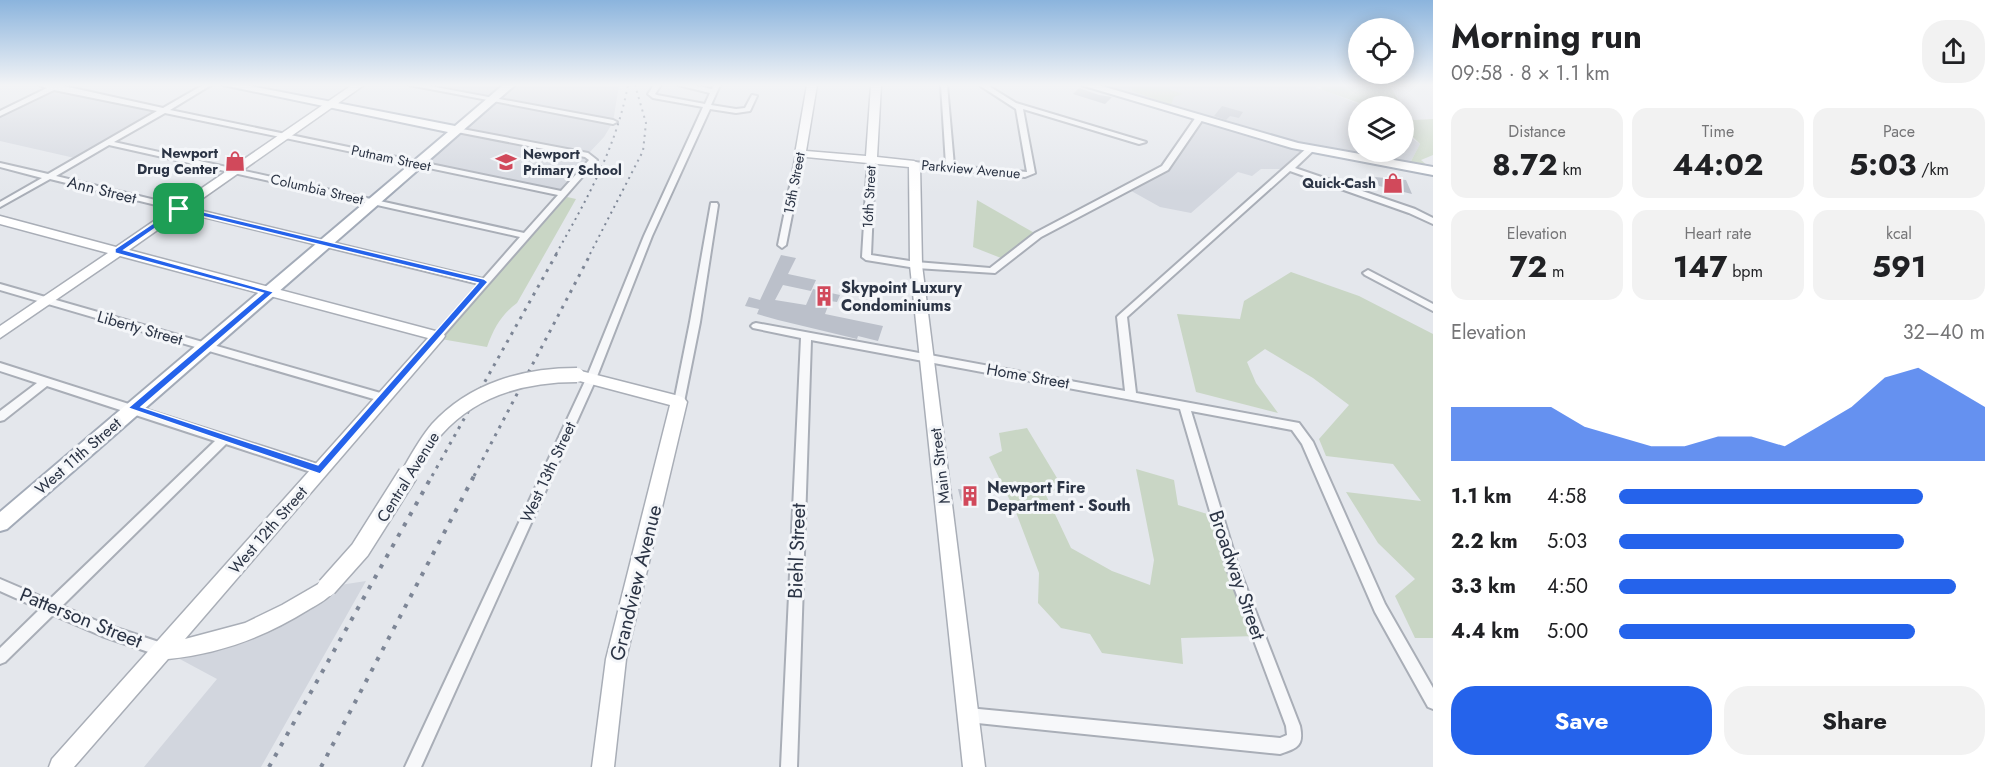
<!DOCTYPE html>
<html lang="en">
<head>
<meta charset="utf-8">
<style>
	body { margin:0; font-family:Jost,sans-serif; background:#f2f2f2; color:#202124; height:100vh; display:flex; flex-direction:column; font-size:22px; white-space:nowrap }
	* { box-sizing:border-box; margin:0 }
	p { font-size:20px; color:#757577 }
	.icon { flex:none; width:33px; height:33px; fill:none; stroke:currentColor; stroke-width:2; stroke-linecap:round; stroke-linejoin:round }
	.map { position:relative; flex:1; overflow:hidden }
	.side { display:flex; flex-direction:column; background:#fff; width:570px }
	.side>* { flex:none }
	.buttons { position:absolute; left:1348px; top:18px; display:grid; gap:12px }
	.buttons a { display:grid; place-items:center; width:66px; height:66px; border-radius:50%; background:#fff; box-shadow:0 3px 15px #0003; font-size:30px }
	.pin { position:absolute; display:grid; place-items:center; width:51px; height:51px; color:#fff; margin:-26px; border-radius:12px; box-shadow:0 3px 9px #0006 }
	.round { display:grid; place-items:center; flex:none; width:63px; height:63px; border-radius:24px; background:#f2f2f2 }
	.headline { display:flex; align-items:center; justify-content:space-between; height:102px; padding:0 18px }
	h1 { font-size:33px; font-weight:700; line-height:45px }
	.stats { display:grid; grid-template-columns:repeat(3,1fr); gap:9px; height:102px; padding:6px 18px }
	.stats div { display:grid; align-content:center; border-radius:15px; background:#f2f2f2; text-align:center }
	.stats b { font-size:30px; font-weight:700 }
	.stats small { font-size:16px; font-weight:400 }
	.stats p { font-size:16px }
	.chart { height:168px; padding:12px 18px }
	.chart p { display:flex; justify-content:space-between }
	.chart svg { width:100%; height:108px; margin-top:6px; fill:#2563eb; opacity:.7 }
	.cta { display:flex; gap:12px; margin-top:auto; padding:12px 18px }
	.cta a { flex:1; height:69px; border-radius:24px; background:#2563eb; color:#fff; font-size:24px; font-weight:700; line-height:69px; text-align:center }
	.cta a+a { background:#f2f2f2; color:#202124 }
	ul { padding:0 18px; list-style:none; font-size:20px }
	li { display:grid; grid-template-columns:96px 72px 1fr; align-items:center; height:45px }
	li i { height:15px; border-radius:8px; background:#2563eb }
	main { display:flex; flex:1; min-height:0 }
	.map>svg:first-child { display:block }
	.built { fill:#d2d6de }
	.green { fill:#c9d6c5 }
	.building { fill:#bbc0ca }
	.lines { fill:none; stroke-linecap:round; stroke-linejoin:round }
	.street-casing { stroke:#a9aeb7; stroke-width:4 }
	.secondary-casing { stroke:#a9aeb7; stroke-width:3 }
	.primary-casing { stroke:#a3abb8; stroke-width:4 }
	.street { fill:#f7f8fa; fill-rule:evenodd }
	.secondary { fill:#fff; fill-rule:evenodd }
	.primary { fill:#fff; fill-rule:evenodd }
	.rail-far2 { stroke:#7d8696; stroke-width:2; stroke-dasharray:2 4.5; stroke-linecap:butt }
	.rail-far1 { stroke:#7d8696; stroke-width:3; stroke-dasharray:3 6; stroke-linecap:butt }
	.rail { stroke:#7d8696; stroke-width:4; stroke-dasharray:4 8; stroke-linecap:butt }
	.secondary-bridge-far1-casing { stroke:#a9aeb7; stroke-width:17; stroke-linecap:butt }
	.secondary-bridge-casing { stroke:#a9aeb7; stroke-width:22; stroke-linecap:butt }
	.secondary-bridge-far1 { stroke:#fff; stroke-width:14 }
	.secondary-bridge { stroke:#fff; stroke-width:19 }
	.route { fill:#2563eb; stroke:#fff; stroke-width:1.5; fill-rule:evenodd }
	.labels { text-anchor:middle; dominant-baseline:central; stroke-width:6; stroke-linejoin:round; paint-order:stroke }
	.far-poi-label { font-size:14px; font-weight:bold; fill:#2b3445; stroke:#f4f6f9; text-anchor:end }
	.far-street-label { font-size:14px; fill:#2b3445; stroke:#f4f6f9 }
	.street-label { font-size:16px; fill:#2b3445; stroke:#f4f6f9 }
	.poi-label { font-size:16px; font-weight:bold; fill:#2b3445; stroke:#f4f6f9; text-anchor:start }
	.near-street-label { font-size:20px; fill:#2b3445; stroke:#f4f6f9 }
</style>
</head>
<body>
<main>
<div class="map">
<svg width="1433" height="767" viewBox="0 0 1433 767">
	<rect width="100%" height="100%" fill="#e4e7ec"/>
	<g class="built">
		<polygon points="412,85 619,85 613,122 604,137 588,154 592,157 564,194 418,164 492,100"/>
		<polygon points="1096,85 1310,85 1364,106 1359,106 1359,152 1404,152 1404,133 1420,144 1410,163 1321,148"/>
		<polygon points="54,87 164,111 79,159 0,141 0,114"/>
		<polygon points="1199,119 1311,149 1291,169 1261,169 1252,176 1238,172 1191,213 1160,207 1126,188 1165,168"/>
		<polygon points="366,581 261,767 144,767 217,679 163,650 203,646 327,587"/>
	</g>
	<g class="green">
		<polygon points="1133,85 1157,85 1183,94 1174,97 1171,105 1132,91"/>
		<polygon points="1320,85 1389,85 1401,104 1368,106 1322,90"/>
		<polygon points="1404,116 1414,120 1433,119 1433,155 1421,160 1428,166 1410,163 1420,144 1404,128"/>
		<path d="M567,197L576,199L517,303C501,315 494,328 487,347L441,339C445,327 456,313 468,308L492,275L498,274Z"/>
		<polygon points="977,200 1038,235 1006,260 973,247"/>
		<polygon points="1291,272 1359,296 1433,334 1433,638 1415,638 1395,596 1415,579 1378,543 1346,492 1421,501 1393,464 1326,456 1319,439 1349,405 1313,378 1265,349 1247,362 1256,383 1278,413 1196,392 1177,314 1240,319 1244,301"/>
		<polygon points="1027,428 1063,488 1045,493 1071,548 1112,571 1150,585 1154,560 1136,469 1174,480 1178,505 1217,517 1258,636 1181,638 1183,664 1102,653 1090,634 1061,628 1038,603 1039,573 1017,515 989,457 1002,451 999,433"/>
	</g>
	<g class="building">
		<polygon points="1079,88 1099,95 1112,97 1105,104 1073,94"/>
		<polygon points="1222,106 1243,112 1239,118 1230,116 1226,120 1214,116"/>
		<polygon points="1375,177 1406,180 1412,194 1379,186"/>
		<polygon points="781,255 796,258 788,274 816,280 811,291 783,285 775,300 806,305 813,289 840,295 837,302 830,301 825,314 883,326 878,341 858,336 857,339 778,320 757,314 759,309 745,306 749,297 760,300"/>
		<polygon points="958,489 976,491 978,500 975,499 976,506 961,501"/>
	</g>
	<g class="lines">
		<g class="street-casing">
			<g id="street">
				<path d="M39,85H59L163,108L203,85H211L170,110L561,191L589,160L585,157L457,132L453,130L457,128L588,153L597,160L441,338H435L433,336L435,334L479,284L50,179L0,207V202L42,178L0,167V163L48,174L157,111L54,90L0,116V111L47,88ZM165,113L558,195L524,233L114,142ZM109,145L520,237L483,279L56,176Z"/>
				<polygon points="409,85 424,85 613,120 617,122 613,124"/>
				<polygon points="654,85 661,85 655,94 657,95 705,104 710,93 678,85 693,85 712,89 714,85 720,85 711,105 736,109 745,108 752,95 757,96 750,111 736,113 710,109 652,236 596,379 421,767 405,767 586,379 644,236 703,107 653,98 648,94"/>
				<polygon points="941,85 947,85 954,166 1027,172 1016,109 979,85 987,85 1016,103 1146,142 1139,144 1023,109 1035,173 1025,177 911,166 911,162 914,162 946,165"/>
				<polygon points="1196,117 1203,119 1168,170 1041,237 995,273 916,268 866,260 862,257 868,158 875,160 871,255 916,262 990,268 1035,233 1162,166"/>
				<path d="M1308,147L1315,149L1295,168L1415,209L1433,218V224L1409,213L1290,171L1127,317L1136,393L1299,423L1313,442L1385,604L1433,688V709L1428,707L1375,612L1302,444L1292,430L1191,411L1238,566L1300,726C1304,746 1298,748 1280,754L968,722L963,720L961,715L963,710L968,708L1280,738L1287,735L1286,726L1226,566L1180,409L811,340L797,767H781L801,338L753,328L751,326L753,324L756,323L1125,391L1117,317L1119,315Z"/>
				<polygon points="797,152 804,154 786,245 782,248 778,245"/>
				<polygon points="711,203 717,203 718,205 700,322 684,402 683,405 675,405 674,402 690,322"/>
				<polygon points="1368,270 1433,304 1433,311 1365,275 1363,273"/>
				<polygon points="0,284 384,394 389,398 384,402 0,290"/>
				<polygon points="0,363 320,465 324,467 326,470 324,473 320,475 226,444 62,606 104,624 168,645 170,650 168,655 163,657 102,636 53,615 5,662 0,664 0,648 40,609 0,591 0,579 49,600 215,441 47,386 4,420 0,421 0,411 37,383 0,371"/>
			</g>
		</g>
		<g class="secondary-casing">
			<g id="secondary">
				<path d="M352,85H364L129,250L443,333L445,336L443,339L185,639L245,623L282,605L327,579L334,581L336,587C331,598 318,604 308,610C265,637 218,654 168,659L74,767H49L52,759L428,338L120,256L0,338V326L108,253L0,224V216L116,247Z"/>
				<polygon points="807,85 817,85 806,151 866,156 871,85 881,85 877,157 914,161 920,164 922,265 985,767 963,767 910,265 909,167 796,156 795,154"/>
				<polygon points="577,370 679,396 684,398 687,402 626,659 614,767 592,767 606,659 670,405 572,379 570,375 572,371"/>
			</g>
		</g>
		<g class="primary-casing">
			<g id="primary">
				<polygon points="223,85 245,85 455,126 503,85 515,85 7,529 0,531 0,512 448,132"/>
				<polygon points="1081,85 1098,85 1298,143 1433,167 1433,175 1292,148"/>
			</g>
		</g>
		<use href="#street" class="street"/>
		<use href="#secondary" class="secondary"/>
		<use href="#primary" class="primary"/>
		<g class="rail-far2">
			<path d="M556,254C587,199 616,148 628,85"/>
			<polyline points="590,254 643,151 646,123 635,85"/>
		</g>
		<g class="rail-far1">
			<polyline points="432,476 557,253"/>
			<polyline points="474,476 591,253"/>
		</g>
		<g class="rail">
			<polyline points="269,767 433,474"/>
			<polyline points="321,767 475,474"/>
		</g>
		<g class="secondary-bridge-far1-casing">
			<path id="secondary-bridge-far1" d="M407,476C416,460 425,443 437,429C473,389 525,375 577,375"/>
		</g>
		<g class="secondary-bridge-casing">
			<polyline id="secondary-bridge" points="327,587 360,550 408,474"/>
		</g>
		<use href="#secondary-bridge-far1" class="secondary-bridge-far1"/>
		<use href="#secondary-bridge" class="secondary-bridge"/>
	</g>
	<linearGradient id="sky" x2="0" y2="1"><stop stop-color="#8bb4dd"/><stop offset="0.44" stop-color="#f3f4f6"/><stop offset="1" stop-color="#f3f4f6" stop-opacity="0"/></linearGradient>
	<rect width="1433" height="193" fill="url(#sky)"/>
	<path class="route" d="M179,206L484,279L488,282L320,474L128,408L263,293L115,253V249ZM180,211L478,283L318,465L141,407L274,292L124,250Z"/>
	<defs>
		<g id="shop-bare" transform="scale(1.62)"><path d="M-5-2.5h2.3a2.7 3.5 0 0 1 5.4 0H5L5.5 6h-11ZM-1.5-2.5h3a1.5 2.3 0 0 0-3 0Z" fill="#d1495b" stroke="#f4f6f9" stroke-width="2.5" paint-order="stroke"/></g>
		<g id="school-bare" transform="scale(1.62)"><path d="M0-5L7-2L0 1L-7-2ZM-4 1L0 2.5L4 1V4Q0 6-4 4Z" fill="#d1495b" stroke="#f4f6f9" stroke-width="2.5" paint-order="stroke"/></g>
		<g id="building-bare" transform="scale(1.62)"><path d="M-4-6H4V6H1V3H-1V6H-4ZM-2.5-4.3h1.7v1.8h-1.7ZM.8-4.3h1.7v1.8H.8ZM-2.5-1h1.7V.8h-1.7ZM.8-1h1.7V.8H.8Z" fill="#d1495b" stroke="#f4f6f9" stroke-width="2.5" paint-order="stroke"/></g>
	</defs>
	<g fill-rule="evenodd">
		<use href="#shop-bare" x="235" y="161"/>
		<use href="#school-bare" x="506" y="162"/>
		<use href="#shop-bare" x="1393" y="183"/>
		<use href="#building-bare" x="824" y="296"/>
		<use href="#building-bare" x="970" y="496"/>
	</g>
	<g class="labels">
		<g class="far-poi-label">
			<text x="218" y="153">Newport<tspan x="218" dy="16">Drug Center</tspan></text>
			<text x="523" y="154" text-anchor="start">Newport<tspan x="523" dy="16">Primary School</tspan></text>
			<text x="1376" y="183">Quick-Cash</text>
		</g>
		<g class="far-street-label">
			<text transform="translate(391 158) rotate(12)">Putnam Street</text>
			<text transform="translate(971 169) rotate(5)">Parkview Avenue</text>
			<text transform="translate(794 183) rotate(-79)">15th Street</text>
			<text transform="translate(317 189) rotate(13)">Columbia Street</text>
			<text transform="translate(869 197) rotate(-87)">16th Street</text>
		</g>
		<g class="street-label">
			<text transform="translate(102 190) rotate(14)">Ann Street</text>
			<text transform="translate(140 328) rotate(16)">Liberty Street</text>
			<text transform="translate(1028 376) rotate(10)">Home Street</text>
			<text transform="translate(78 456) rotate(-41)">West 11th Street</text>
			<text transform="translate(940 466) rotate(-97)">Main Street</text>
			<text transform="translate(548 472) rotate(-65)">West 13th Street</text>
			<text transform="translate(408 477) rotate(-58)">Central Avenue</text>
			<text transform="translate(268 530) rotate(-49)">West 12th Street</text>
		</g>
		<g class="poi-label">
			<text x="841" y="287">Skypoint Luxury<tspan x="841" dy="18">Condominiums</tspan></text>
			<text x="987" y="487">Newport Fire<tspan x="987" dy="18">Department - South</tspan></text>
		</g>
		<g class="near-street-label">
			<text transform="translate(797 551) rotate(-88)">Biehl Street</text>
			<text transform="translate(1237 575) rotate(71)">Broadway Street</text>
			<text transform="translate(636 583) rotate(-76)">Grandview Avenue</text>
			<text transform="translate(81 618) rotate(22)">Patterson Street</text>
		</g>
	</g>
</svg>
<div class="buttons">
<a><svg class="icon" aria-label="locate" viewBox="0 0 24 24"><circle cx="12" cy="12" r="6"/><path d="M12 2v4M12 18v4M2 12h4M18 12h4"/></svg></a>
<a><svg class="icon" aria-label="layers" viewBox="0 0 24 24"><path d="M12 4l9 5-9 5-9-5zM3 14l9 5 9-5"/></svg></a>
</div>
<div class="pin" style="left:179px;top:209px;background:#1e9e55"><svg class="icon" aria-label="arrive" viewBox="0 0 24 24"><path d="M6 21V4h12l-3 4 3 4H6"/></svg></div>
</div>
<section class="side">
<div class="headline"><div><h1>Morning run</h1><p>09:58 · 8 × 1.1 km</p></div><a class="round"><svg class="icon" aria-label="share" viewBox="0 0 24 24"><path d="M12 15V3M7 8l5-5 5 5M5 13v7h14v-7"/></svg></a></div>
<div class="stats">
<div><p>Distance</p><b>8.72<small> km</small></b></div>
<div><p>Time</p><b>44:02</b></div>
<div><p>Pace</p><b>5:03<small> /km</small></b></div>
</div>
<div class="stats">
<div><p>Elevation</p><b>72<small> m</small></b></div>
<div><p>Heart rate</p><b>147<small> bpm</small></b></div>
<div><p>kcal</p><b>591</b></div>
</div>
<div class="chart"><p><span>Elevation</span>32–40 m</p>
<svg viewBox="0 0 160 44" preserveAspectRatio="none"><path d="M0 44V22L10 22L20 22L30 22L40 30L50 34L60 38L70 38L80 34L90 34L100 38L110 30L120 22L130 10L140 6L150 14L160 22V44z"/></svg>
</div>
<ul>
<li><b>1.1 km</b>4:58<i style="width:83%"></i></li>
<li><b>2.2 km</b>5:03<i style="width:78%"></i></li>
<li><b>3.3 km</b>4:50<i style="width:92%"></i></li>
<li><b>4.4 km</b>5:00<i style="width:81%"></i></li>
</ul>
<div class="cta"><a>Save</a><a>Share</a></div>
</section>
</main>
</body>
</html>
